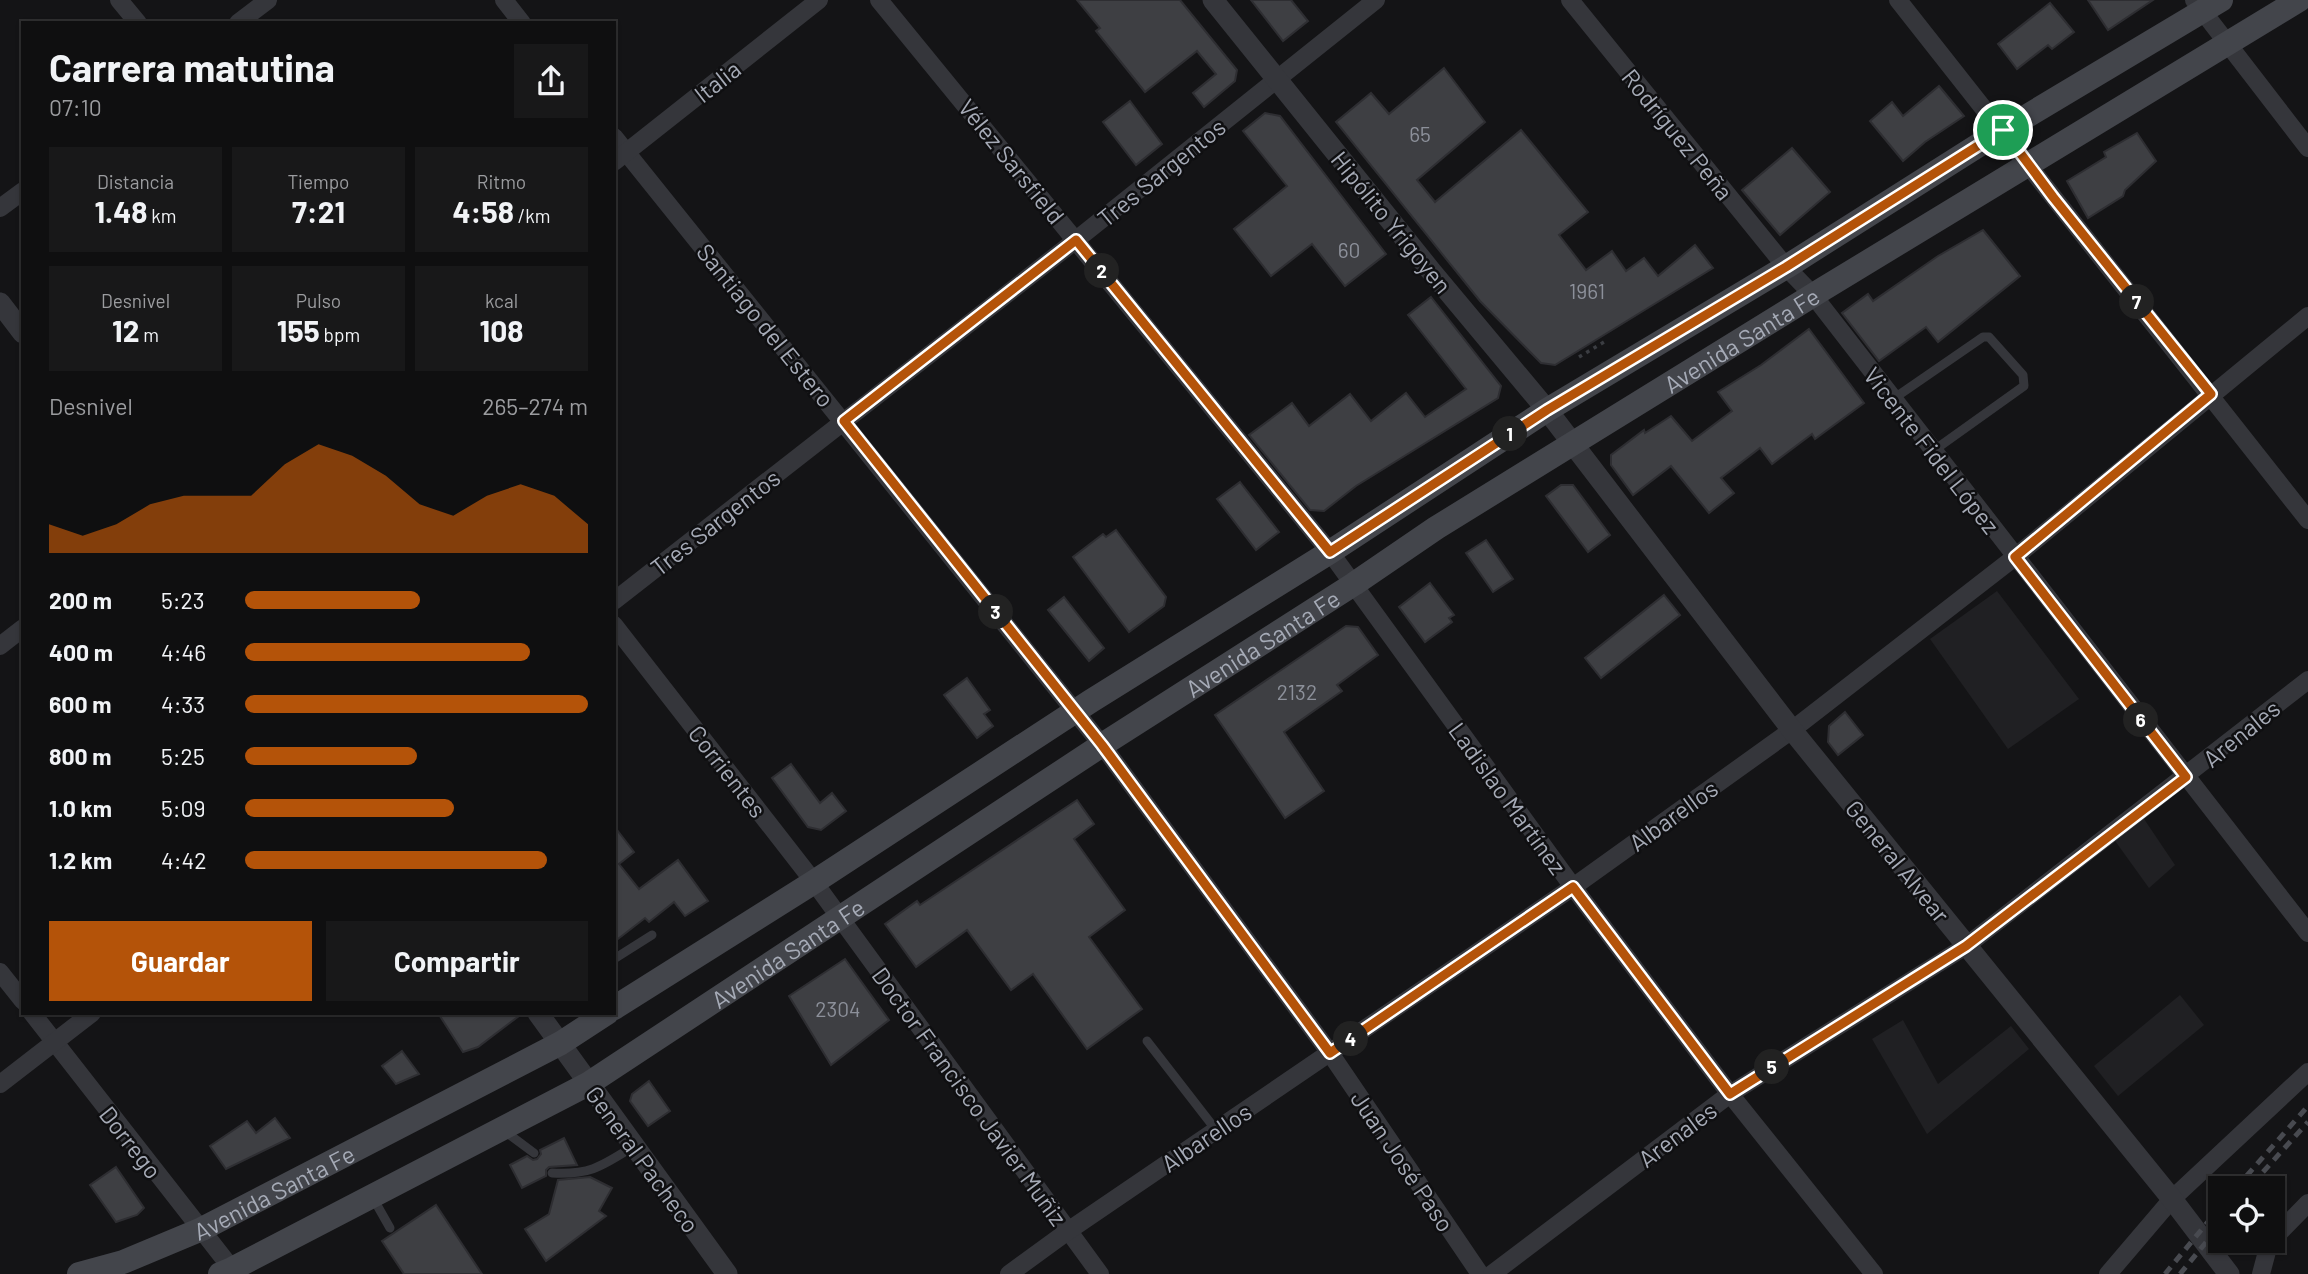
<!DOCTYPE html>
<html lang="es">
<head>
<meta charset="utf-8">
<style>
	body { margin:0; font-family:Barlow,sans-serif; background:#181819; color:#f1f3f6; height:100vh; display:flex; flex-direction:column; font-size:26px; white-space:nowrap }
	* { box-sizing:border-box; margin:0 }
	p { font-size:23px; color:#9b9c9f }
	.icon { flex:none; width:38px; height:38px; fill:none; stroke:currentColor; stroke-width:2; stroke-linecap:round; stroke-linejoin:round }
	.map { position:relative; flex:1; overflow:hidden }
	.sheet { position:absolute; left:21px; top:21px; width:595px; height:994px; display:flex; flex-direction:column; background:#0f0f10; border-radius:0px; box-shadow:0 2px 5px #0004,0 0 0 2px #2f2f30 }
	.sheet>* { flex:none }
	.controls { position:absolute; left:2208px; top:1176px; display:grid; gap:14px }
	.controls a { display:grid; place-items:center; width:77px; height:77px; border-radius:0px; background:#0f0f10; box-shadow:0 2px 5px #0004,0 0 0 2px #2f2f30; font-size:35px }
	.pin { position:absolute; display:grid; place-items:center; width:60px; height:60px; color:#fff; margin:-30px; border:4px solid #fff; border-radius:50%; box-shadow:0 2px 7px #0007 }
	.km { position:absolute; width:35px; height:35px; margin:-18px; border-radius:50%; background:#222; color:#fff; font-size:19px; line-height:35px; text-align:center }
	.round { display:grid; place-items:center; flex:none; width:74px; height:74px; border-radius:0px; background:#181819 }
	.overview { display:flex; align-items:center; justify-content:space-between; height:119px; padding:0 28px }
	h1 { font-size:38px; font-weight:700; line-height:52px }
	.metrics { display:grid; grid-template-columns:repeat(3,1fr); gap:10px; height:119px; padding:7px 28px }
	.metrics div { display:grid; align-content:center; border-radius:0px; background:#181819; text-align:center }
	.metrics b { font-size:30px; font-weight:700 }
	.metrics small { font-size:19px; font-weight:400 }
	.metrics p { font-size:19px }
	.chart { height:196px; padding:14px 28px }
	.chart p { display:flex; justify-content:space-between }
	.chart svg { width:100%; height:126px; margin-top:7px; fill:#b45309; opacity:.7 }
	.primary-button { display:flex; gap:14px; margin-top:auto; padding:14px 28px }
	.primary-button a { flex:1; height:80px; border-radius:0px; background:#b45309; color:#fff; font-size:28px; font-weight:700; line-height:80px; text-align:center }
	.primary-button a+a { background:#181819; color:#f1f3f6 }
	ul { padding:0 28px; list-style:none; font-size:23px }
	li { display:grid; grid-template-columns:112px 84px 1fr; align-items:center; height:52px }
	li i { height:18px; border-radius:9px; background:#b45309 }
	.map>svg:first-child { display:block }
	.built { fill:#202023 }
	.building { fill:#3e3f43; stroke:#2e2e32; stroke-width:2 }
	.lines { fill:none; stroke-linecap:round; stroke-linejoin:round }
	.path { stroke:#3b3d42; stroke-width:3.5; stroke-dasharray:3.5 5; stroke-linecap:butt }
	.service { stroke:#35363b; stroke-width:9 }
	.minor { stroke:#35363b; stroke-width:18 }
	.tertiary { stroke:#35363b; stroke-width:21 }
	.secondary { stroke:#43454b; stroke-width:24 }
	.rail { stroke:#484a50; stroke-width:5; stroke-dasharray:9 7; stroke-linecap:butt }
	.route-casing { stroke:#fff; stroke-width:14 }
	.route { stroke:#b45309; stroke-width:9 }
	.labels { text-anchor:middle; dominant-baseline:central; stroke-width:5; stroke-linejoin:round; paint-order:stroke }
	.number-label { font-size:21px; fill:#8c909a }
	.street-label { font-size:24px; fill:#a6abb7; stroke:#0f0f11 }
</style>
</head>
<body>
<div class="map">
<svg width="2308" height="1274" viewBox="0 0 2308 1274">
	<rect width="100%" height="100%" fill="#141416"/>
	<g class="built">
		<polygon points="1997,591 2079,699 2008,749 1930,639"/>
		<polygon points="2142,816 2175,865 2149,888 2113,838"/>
		<polygon points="2180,995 2204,1025 2118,1096 2094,1066"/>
		<polygon points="1903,1020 1938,1084 2011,1026 2029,1049 1927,1134 1872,1039"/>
	</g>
	<g class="building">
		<polygon points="1077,0 1180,0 1237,70 1235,81 1204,107 1193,93 1216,74 1197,51 1145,92 1096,31 1100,28"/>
		<polygon points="1251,0 1291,0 1308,21 1283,41"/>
		<polygon points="2088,0 2153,0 2108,30"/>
		<polygon points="2050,3 2074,32 2052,49 2048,45 2017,69 1998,44"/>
		<polygon points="1444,68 1485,122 1417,180 1435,202 1521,130 1588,212 1559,235 1586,270 1612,251 1626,271 1644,258 1658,276 1695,245 1713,268 1555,365 1541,363 1480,301 1336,122 1371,93 1389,114"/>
		<polygon points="1939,86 1964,116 1925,142 1903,161 1870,121 1892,102 1903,116"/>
		<polygon points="1130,101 1162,144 1136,165 1103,122"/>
		<polygon points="1265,113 1280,116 1386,254 1345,286 1312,244 1271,276 1234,229 1287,186 1243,131"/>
		<polygon points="2137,133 2156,161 2125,190 2123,196 2088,218 2067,181 2106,157 2104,152"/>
		<polygon points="1792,148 1830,192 1780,235 1742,190"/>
		<polygon points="1983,230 2020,276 1938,342 1926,327 1879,361 1842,313 1868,294 1873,301 1938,256"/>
		<polygon points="1431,297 1501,386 1498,398 1356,486 1324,511 1310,510 1249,435 1292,403 1309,426 1350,394 1371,421 1406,393 1425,417 1466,389 1408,315"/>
		<polygon points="1809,329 1864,403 1815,439 1812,434 1772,464 1760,448 1721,478 1734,493 1709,513 1671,466 1633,495 1611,465 1611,455 1644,430 1645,433 1671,416 1692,441 1732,411 1718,392 1761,365"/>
		<polygon points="1240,482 1279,532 1256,550 1217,499"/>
		<polygon points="1561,485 1573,485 1610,535 1588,552 1546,496"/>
		<polygon points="1116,530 1166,597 1164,606 1129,632 1073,557 1103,534 1106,537"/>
		<polygon points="1486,540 1513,579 1493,592 1466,553"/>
		<polygon points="1430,583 1454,615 1449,618 1452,622 1425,642 1399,607"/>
		<polygon points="1664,595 1680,615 1601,678 1585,658"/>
		<polygon points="1064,597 1104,648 1089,661 1048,610"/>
		<polygon points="1346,626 1358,627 1378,655 1337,685 1342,691 1284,732 1324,791 1285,818 1215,715"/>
		<polygon points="967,678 990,710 984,714 993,726 977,738 944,695"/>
		<polygon points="1845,712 1863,735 1838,755 1828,742 1829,726"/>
		<polygon points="791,764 820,803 832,793 846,811 821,830 808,827 772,778"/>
		<polygon points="1077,800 1094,824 1074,839 1125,910 1089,937 1142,1009 1087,1049 1033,974 1011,990 967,930 916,967 885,924 917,901 920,905"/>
		<polygon points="614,826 634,852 619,864 639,889 678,860 708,901 685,916 674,902 649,922 645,918 614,942"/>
		<polygon points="845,959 889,1020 831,1065 789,996"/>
		<polygon points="438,1013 523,1013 478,1047 463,1052"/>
		<polygon points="402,1051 419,1074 396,1084 382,1066"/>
		<polygon points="649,1081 670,1111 648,1126 630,1101 632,1094"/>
		<polygon points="275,1118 290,1138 226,1169 210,1146 247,1121 256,1133"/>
		<polygon points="564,1138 577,1165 549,1167 546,1170 546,1176 522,1188 510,1165 527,1156 533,1160 537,1159 541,1154 540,1150"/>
		<polygon points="116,1167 144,1208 137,1215 116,1222 90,1185"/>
		<polygon points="590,1177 612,1188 599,1211 606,1216 546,1261 525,1229 549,1214 558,1180"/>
		<polygon points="436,1205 482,1274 404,1274 382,1241"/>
	</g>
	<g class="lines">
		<polyline class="path" points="1579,357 1604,342"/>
		<g class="service">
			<polyline points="1893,399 1983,337 1989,337 2023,375 2024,386 1933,451"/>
			<polyline points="614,959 652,935"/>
			<polyline points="1147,1041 1216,1130"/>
			<polyline points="503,1130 534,1153"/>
			<path d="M552,1173C591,1175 602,1166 634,1146"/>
			<polyline points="373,1198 390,1228"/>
		</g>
		<g class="minor">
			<polyline points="119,0 138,23"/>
			<polyline points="504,0 522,23"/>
			<polyline points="879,0 1330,552 1573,887 1730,1094 1874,1274"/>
			<polyline points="1570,0 1786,267 1813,295 2308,933"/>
			<polyline points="1898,0 2308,520"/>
			<polyline points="2194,0 2308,148"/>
			<polyline points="238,23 268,0"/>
			<polyline points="614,137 1102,745 1330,1053 1480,1274"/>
			<polyline points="614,162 819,0"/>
			<polyline points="0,208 23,191"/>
			<polyline points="614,601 1076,240 1376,0"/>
			<polyline points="614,625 814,882 1100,1274"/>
			<polyline points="0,646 23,628"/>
			<polyline points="0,972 23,1001"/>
			<polyline points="32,1013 236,1274"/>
			<polyline points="0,1084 92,1013"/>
			<polyline points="2273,1239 2308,1203"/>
			<polyline points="1009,1274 1068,1231 1573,887 1792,730 2015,557 2308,316"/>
			<polyline points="1492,1274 1730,1094 1966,946 2308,680"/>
			<polyline points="2108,1274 2172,1199 2308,1072"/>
			<polyline points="2261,1274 2269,1244 2272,1241"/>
		</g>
		<g class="tertiary">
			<polyline points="1213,0 1431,271 1547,410 1792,730 2172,1199 2229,1274"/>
			<polyline points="0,303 23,333"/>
			<polyline points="538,1013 727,1274"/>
		</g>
		<g class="secondary">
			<polyline points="614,1008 814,882 1091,701 1330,552 1547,410 1786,267 1982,143 2221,0"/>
			<path id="s1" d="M79,1274L123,1262L202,1229L561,1043L607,1013"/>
			<path id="s2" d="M220,1274L232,1269L588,1084L1102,745L1354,584L1436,528L1823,289L2299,0"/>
		</g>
		<g class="rail">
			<polyline points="2263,1172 2308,1122"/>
			<polyline points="2236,1188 2308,1106"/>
			<polyline points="2165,1274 2221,1206"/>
			<polyline points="2180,1274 2221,1224"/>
		</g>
	</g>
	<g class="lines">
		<g class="route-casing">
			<polygon id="route" points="2003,130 2053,197 2211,394 2015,557 2186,777 1966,946 1730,1094 1573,887 1330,1053 1102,745 844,421 1076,240 1330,552 1547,410 1786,267"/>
		</g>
		<use href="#route" class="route"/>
	</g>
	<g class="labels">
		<g class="number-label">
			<text x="1420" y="133">65</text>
			<text x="1349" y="249">60</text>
			<text x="1587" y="290">1961</text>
			<text x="1297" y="691">2132</text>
			<text x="838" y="1008">2304</text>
		</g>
		<g class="street-label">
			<text transform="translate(717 81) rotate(-38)">Italia</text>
			<text transform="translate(1678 134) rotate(51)">Rodríguez Peña</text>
			<text transform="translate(1012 161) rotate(51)">Vélez Sarsfield</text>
			<text transform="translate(1161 172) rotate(-39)">Tres Sargentos</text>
			<text transform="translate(1392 222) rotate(51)">Hipólito Yrigoyen</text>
			<text transform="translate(766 325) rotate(51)">Santiago del Estero</text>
			<text stroke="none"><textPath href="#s2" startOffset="1787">Avenida Santa Fe</textPath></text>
			<text transform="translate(1932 450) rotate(52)">Vicente Fidel López</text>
			<text transform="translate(715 522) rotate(-38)">Tres Sargentos</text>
			<text stroke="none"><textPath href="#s2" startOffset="1220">Avenida Santa Fe</textPath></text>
			<text transform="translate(2241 733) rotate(-39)">Arenales</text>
			<text transform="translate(728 771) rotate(52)">Corrientes</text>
			<text transform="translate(1508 798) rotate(54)">Ladislao Martínez</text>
			<text transform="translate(1673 815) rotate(-36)">Albarellos</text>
			<text transform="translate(1898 861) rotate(51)">General Alvear</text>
			<text stroke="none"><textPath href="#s2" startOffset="653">Avenida Santa Fe</textPath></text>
			<text transform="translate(970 1096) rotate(54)">Doctor Francisco Javier Muñiz</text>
			<text transform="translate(1677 1134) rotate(-37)">Arenales</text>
			<text transform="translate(1206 1137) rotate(-34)">Albarellos</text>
			<text transform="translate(131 1142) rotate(52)">Dorrego</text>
			<text transform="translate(643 1159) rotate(54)">General Pacheco</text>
			<text transform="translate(1403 1161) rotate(56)">Juan José Paso</text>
			<text stroke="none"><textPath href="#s1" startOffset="212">Avenida Santa Fe</textPath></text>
		</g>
	</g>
</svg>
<div class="controls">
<a><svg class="icon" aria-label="locate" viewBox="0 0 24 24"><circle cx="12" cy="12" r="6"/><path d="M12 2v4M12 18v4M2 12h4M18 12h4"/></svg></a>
</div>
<div class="pin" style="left:2003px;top:130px;background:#1e9e55"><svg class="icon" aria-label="arrive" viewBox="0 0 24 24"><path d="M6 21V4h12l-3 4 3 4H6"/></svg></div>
<b class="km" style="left:1510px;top:434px">1</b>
<b class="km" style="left:1102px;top:271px">2</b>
<b class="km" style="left:996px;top:612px">3</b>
<b class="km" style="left:1351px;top:1039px">4</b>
<b class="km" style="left:1772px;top:1067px">5</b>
<b class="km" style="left:2141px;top:720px">6</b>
<b class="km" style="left:2137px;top:302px">7</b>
<section class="sheet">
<div class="overview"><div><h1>Carrera matutina</h1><p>07:10</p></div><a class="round"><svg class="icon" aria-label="share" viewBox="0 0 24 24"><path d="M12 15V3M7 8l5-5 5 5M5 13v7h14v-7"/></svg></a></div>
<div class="metrics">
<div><p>Distancia</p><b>1.48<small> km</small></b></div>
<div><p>Tiempo</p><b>7:21</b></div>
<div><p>Ritmo</p><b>4:58<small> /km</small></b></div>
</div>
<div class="metrics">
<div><p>Desnivel</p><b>12<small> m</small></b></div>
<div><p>Pulso</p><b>155<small> bpm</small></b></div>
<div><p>kcal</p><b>108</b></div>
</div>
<div class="chart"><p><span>Desnivel</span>265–274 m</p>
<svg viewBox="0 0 160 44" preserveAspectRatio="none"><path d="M0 44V34L10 38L20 34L30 27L40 24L50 24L60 24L70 13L80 6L90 10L100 17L110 27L120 31L130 24L140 20L150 24L160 34V44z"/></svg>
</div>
<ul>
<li><b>200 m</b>5:23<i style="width:51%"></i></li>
<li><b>400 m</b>4:46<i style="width:83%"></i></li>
<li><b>600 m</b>4:33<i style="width:100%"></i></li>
<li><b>800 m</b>5:25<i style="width:50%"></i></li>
<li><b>1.0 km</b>5:09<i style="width:61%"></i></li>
<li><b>1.2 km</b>4:42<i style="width:88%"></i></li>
</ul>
<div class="primary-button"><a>Guardar</a><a>Compartir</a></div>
</section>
</div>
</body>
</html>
